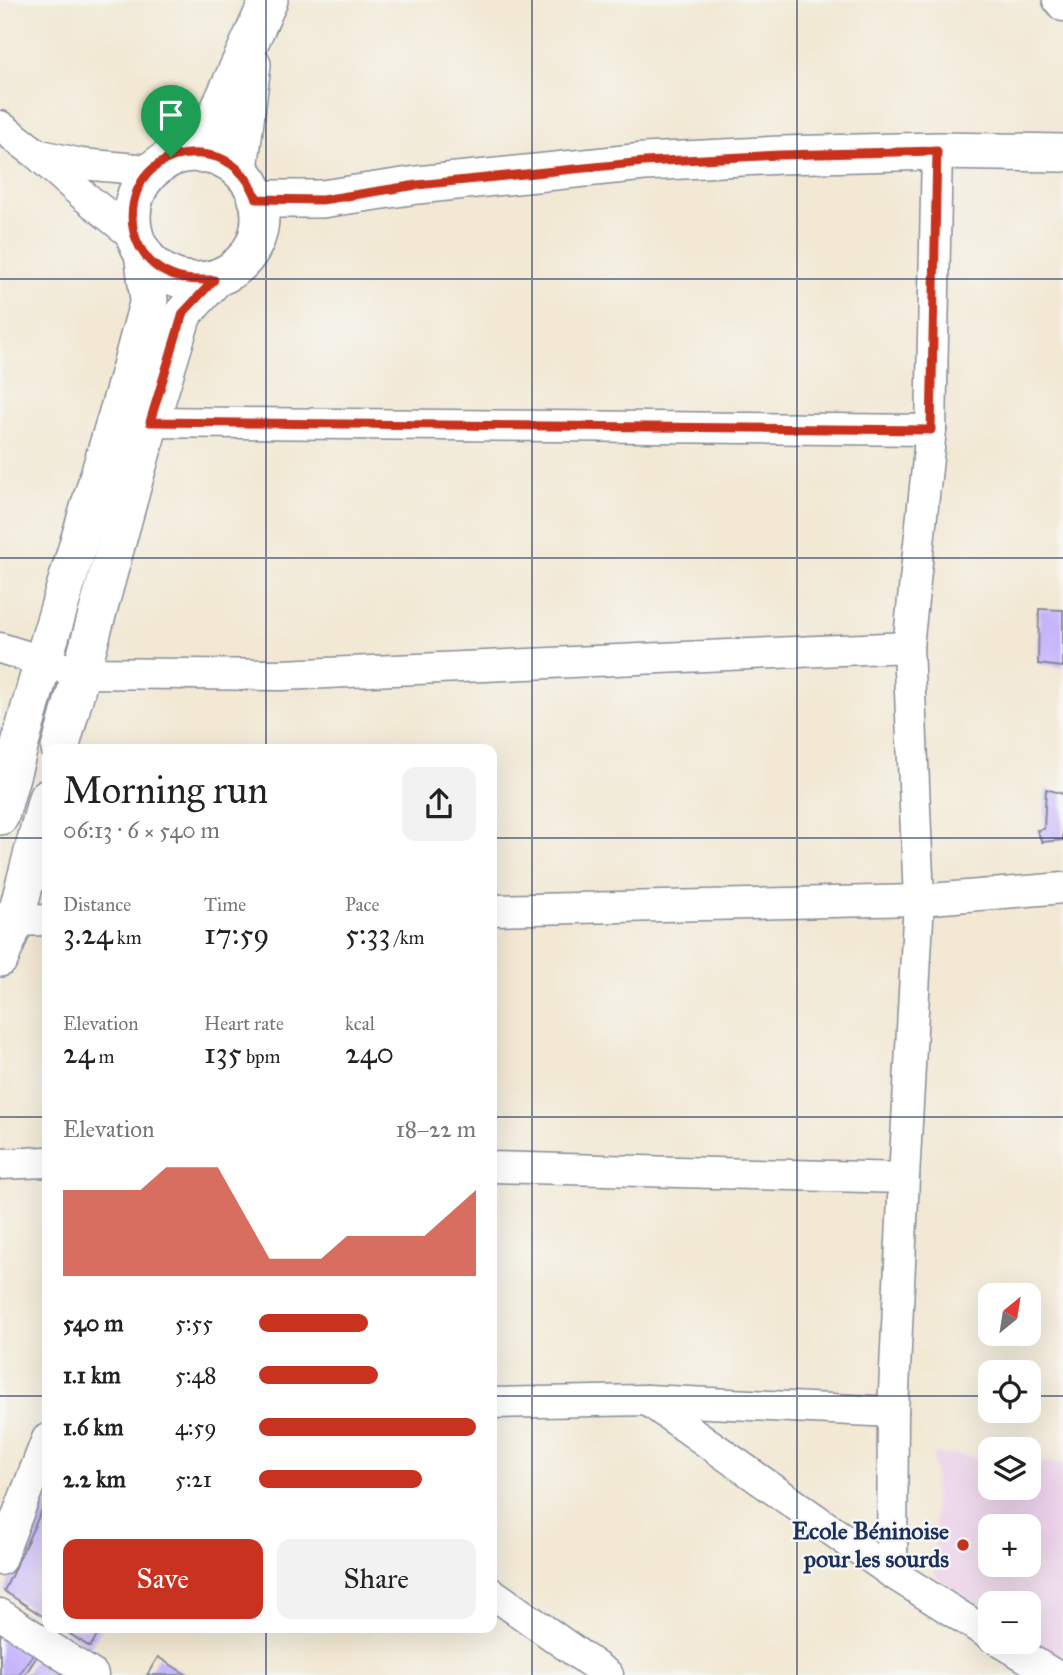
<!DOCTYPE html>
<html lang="en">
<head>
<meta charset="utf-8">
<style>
	body { margin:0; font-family:"IM FELL Great Primer",serif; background:#f2f2f2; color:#222; height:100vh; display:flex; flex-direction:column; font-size:26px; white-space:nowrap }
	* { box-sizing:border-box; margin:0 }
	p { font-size:23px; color:#767676 }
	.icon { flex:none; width:38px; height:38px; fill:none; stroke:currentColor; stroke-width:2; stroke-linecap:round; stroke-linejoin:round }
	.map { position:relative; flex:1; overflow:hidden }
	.panel { position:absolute; left:42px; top:744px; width:455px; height:889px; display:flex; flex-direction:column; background:#fff; border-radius:14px; box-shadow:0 7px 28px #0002 }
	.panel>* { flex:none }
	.needle { width:46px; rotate:30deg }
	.buttons { position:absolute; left:978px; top:1283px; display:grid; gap:14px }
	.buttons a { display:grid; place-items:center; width:63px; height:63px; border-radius:14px; background:#fff; box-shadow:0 7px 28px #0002; font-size:35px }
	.pin { position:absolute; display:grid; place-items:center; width:60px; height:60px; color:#fff; margin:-72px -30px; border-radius:50% 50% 50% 0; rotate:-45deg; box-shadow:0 0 7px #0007 }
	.pin .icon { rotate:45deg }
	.round { display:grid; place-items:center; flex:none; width:74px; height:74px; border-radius:14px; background:#f2f2f2 }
	.head { display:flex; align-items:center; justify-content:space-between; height:119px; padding:0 21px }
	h1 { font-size:38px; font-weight:600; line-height:52px }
	.metrics { display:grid; grid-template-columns:repeat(3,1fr); gap:10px; height:119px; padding:7px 21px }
	.metrics div { display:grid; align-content:center }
	.metrics b { font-size:30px; font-weight:600 }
	.metrics small { font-size:19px; font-weight:400 }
	.metrics p { font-size:19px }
	.chart { height:196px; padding:14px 21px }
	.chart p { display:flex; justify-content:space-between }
	.chart svg { width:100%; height:126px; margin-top:7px; fill:#c8321e; opacity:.7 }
	.primary-button { display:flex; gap:14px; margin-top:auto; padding:14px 21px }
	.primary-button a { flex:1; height:80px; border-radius:14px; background:#c8321e; color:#fff; font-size:28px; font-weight:600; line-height:80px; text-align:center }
	.primary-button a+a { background:#f2f2f2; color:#222 }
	ul { padding:0 21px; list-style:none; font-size:23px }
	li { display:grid; grid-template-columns:112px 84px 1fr; align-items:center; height:52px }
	li i { height:18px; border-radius:9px; background:#c8321e }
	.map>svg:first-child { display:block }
	.built { fill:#ecd1ea; fill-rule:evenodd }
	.building { fill:#c7b5fc }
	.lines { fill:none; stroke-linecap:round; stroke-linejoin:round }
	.minor-casing { stroke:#868c98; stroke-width:33 }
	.tertiary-casing { stroke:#868c98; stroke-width:40 }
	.minor { stroke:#fff; stroke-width:30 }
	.tertiary { stroke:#fff; stroke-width:37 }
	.route-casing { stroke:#fff; stroke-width:14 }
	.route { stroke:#c8321e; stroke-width:9 }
	.grid { fill:none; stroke:#1b2f5e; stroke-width:2; stroke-opacity:0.55 }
	.poi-dot { fill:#c8321e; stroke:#f6f6f2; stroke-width:2.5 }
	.labels { text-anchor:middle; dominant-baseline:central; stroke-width:5; stroke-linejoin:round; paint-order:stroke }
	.poi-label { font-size:24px; font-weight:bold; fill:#1b2f5e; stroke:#f6f6f2; text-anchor:end }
</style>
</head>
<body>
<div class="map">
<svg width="1063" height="1675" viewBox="0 0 1063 1675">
	<rect width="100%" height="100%" fill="#f6f6f2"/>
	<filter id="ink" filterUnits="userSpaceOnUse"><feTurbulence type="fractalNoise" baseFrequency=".0143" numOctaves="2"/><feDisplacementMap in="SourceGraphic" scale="14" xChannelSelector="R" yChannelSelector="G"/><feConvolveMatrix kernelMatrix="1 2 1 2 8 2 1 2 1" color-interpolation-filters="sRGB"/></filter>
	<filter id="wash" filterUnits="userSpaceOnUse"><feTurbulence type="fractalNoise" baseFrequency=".00686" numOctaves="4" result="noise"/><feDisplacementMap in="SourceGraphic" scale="28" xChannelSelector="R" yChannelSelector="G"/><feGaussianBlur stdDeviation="1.57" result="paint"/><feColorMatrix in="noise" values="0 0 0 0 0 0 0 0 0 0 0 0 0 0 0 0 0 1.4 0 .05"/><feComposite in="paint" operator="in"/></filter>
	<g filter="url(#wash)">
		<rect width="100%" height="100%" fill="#f2e8d3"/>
		<path class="built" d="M934,1453L990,1458V1488H1029V1461L1063,1464L1061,1506L1063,1507V1663L1029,1640V1603H990V1614L935,1576ZM990,1526H1029V1564H990Z"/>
		<g id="blocks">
			<g class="building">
				<polygon points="1039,609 1063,610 1063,667 1038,664"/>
				<polygon points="1046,789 1063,794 1063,840 1042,842 1037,830 1044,829"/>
				<polygon points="47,1499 47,1619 4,1591"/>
				<polygon points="61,1628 102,1628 90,1647"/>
				<polygon points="2,1632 35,1651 19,1675 0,1675 0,1637"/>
				<polygon points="37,1656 68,1675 25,1675"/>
				<polygon points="158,1657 187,1675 147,1675"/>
			</g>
		</g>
	</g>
	<g filter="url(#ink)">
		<use href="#blocks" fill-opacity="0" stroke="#868c98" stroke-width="2"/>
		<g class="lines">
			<g class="minor-casing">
				<g id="minor">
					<polyline points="1058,0 1063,6"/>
					<polyline points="0,126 37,154 84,196 135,237"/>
					<polyline points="41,155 81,164 149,170"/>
					<polyline points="150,422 931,430"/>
					<polyline points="0,648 80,673 282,675 908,647"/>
					<polyline points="492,910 919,900 1063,888"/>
					<polyline points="0,917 15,921 47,920"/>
					<polyline points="0,1164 47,1162"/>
					<polyline points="492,1167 904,1178"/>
					<polyline points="647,1400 892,1573 990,1635"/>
					<polyline points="492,1403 647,1400 893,1412"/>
					<polyline points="0,1560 47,1439"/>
					<polyline points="892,1573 893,1412 904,1178 919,900 908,647 931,430 937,151"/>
					<polyline points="492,1593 608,1675"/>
					<polyline points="0,1614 93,1675"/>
					<polyline points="1001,1642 1055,1675"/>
				</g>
			</g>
			<g class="tertiary-casing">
				<g id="tertiary">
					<circle cx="196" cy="217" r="64"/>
					<polyline points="199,154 269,0"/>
					<polyline points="239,169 252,64"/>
					<polyline points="257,199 322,199 417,185 644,162 781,155 937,151 1063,153"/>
					<polyline points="60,749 150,422 183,314 214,280"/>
					<polyline points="0,816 43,661 124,392 149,300 143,252"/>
					<polyline points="0,958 15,921 47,798"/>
				</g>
			</g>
			<use href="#minor" class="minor"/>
			<use href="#tertiary" class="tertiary"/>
		</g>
	</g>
	<g class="lines" filter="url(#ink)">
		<g class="route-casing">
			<path id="route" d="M937,151L931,430L150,422L183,313L214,280C202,280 189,281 177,277C105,255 123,141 208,155C233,159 248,176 257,199L322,200L417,185L644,162L780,155Z"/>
		</g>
		<use href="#route" class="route"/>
	</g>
	<path class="grid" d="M266,0V749M532,0V1675M797,0V1675M0,279H1063M0,558H1063M0,838H47M492,838H1063M0,1117H47M492,1117H1063M0,1396H47M492,1396H990M1029,1396H1063M266,1628V1675"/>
	<circle class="poi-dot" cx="963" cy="1545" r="7"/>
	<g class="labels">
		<g class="poi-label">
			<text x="949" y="1531">Ecole Béninoise<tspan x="949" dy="28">pour les sourds</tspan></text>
		</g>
	</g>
</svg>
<div class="buttons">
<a><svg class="needle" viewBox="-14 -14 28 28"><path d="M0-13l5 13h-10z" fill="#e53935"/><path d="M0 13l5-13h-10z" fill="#767676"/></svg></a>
<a><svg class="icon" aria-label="locate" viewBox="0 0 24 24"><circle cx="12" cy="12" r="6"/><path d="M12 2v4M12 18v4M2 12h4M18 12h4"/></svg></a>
<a><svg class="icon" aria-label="layers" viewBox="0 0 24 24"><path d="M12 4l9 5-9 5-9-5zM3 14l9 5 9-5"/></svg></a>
<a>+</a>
<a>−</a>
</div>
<div class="pin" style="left:171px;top:157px;background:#1e9e55"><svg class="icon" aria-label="arrive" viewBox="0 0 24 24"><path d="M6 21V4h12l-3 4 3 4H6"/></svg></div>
<section class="panel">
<div class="head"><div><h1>Morning run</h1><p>06:13 · 6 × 540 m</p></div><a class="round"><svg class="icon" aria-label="share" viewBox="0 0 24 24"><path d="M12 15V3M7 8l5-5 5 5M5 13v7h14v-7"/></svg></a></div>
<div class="metrics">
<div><p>Distance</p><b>3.24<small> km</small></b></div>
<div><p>Time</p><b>17:59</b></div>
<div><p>Pace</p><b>5:33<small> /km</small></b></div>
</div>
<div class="metrics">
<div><p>Elevation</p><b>24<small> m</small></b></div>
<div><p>Heart rate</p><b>135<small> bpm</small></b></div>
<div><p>kcal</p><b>240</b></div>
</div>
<div class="chart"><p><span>Elevation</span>18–22 m</p>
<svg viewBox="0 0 160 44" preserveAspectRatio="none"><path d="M0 44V14L10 14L20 14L30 14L40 6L50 6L60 6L70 22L80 38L90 38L100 38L110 30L120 30L130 30L140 30L150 22L160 14V44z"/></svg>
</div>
<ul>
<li><b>540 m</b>5:55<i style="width:50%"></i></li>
<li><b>1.1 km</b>5:48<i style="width:55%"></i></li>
<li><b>1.6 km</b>4:59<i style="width:100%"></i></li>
<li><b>2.2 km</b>5:21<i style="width:75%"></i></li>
</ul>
<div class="primary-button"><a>Save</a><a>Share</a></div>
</section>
</div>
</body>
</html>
